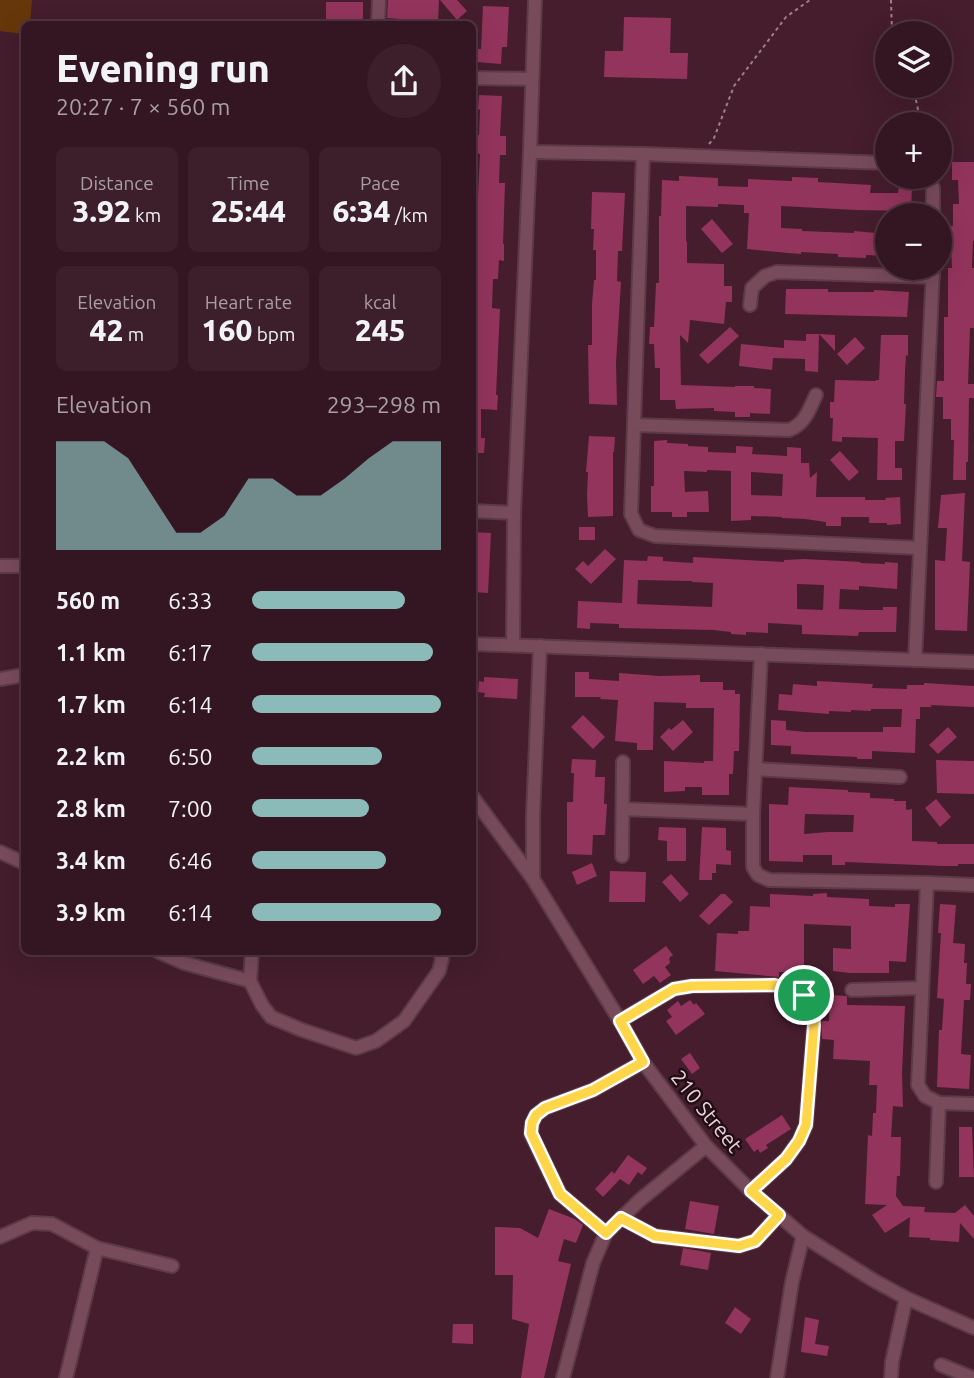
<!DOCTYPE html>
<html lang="en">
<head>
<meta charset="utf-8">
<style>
	body { margin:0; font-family:Ubuntu,sans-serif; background:#3c1f2a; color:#f1f3f6; height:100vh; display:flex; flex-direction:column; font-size:26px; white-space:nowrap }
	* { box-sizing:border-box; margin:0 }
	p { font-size:23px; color:#a99fa5 }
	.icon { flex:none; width:38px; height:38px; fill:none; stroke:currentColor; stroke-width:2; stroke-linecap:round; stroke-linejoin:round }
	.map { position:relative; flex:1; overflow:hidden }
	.drawer { position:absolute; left:21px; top:21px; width:455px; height:934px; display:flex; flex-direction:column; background:#341622; border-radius:10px; box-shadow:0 7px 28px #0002,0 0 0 2px #4e3540 }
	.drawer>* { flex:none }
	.fabs { position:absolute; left:875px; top:21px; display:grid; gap:14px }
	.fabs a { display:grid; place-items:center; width:77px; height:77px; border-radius:50%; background:#341622; box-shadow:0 7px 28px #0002,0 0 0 2px #4e3540; font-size:35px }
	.pin { position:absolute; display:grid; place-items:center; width:60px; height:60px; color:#fff; margin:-30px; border:4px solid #fff; border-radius:50%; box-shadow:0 2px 7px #0007 }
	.round { display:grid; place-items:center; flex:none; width:74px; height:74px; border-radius:37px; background:#3c1f2a }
	.overview { display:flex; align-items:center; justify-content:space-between; height:119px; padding:0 35px }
	h1 { font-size:38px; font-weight:800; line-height:52px }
	.metrics { display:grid; grid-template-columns:repeat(3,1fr); gap:10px; height:119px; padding:7px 35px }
	.metrics div { display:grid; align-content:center; border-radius:10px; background:#3c1f2a; text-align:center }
	.metrics b { font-size:30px; font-weight:800 }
	.metrics small { font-size:19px; font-weight:400 }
	.metrics p { font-size:19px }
	.chart { height:196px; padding:14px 35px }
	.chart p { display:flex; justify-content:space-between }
	.chart svg { width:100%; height:126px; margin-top:7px; fill:#8bbbb9; opacity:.7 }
	ul { padding:0 35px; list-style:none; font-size:23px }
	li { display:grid; grid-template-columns:112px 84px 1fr; align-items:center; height:52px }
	li i { height:18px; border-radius:9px; background:#8bbbb9 }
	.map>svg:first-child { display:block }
	.green { fill:#66370b }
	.building { fill:#93345c; fill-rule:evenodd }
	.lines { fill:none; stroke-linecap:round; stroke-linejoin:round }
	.minor-casing { stroke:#5d3a48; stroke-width:16 }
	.path { stroke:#9f7d89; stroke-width:2; stroke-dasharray:3.5 3.5; stroke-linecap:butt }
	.minor { stroke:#784b5b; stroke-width:12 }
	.route-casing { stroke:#fff; stroke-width:14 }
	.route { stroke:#ffd54a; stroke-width:9 }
	.labels { text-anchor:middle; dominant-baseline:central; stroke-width:5; stroke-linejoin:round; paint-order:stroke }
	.street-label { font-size:21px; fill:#edd1da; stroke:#200e15 }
</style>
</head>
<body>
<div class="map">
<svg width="974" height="1378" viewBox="0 0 974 1378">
	<rect width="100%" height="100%" fill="#451d2d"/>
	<polygon class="green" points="0,0 32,0 30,24 24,24 24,34 0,31"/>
	<g class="building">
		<polygon points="388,0 439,0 438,22 387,18"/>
		<polygon points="440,0 457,0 467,11 457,20"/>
		<rect x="326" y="2" width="37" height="18"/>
		<polygon points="483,6 509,7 507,47 502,47 501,64 476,62 476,49 481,49"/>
		<polygon points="624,17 671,18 670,53 688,53 687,79 604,77 605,51 623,51"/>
		<polygon points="479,95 502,96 500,136 506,136 506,155 500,155 499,183 505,183 503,244 504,244 504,261 499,260 498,279 493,279 492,308 500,309 496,395 498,395 497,410 481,409 481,438 485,438 484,453 472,453 472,349 474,349 476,320 473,320 477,259 476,236 480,154 472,153 472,135 479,135 480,110 478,109"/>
		<polygon points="952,162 974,162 974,241 973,241 972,268 974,268 974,328 970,328 968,384 974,384 974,398 969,398 968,462 966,462 966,480 953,480 954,440 951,440 951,419 943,419 943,397 936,397 937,381 944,381 944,317 948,317 948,268 952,268 950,226 953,226 953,204 959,204 958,180 952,180"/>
		<polygon points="679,176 718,178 718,186 748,187 748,179 792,181 792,177 818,178 818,182 871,185 870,193 898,193 899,186 912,186 911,211 856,210 781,206 781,228 802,229 802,231 854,233 854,231 887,234 887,256 866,255 866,258 838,257 838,254 801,252 801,254 788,253 747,249 749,213 744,213 744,205 718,204 718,207 686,206 686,242 687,241 687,263 724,264 724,286 732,286 732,302 726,302 724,324 690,320 688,343 680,335 681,385 735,387 735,386 754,386 754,388 771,389 770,414 750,413 750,417 735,417 735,412 714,411 714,408 676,409 675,400 660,400 660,368 655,368 654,344 649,344 650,327 654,327 656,283 659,283 659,216 661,216 662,180 679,181"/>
		<polygon points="592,192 625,193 622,251 618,251 617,281 621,282 616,363 617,405 589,404 588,345 592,345 592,304 594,280 596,280 596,250 593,250 594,229 591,229"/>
		<polygon points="712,219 733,244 722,253 701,229"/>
		<polygon points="786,289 828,289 828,292 874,292 874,290 909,292 907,317 785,314"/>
		<polygon points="730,327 739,336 708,364 699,355"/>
		<polygon points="806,334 819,334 818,372 805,371 805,359 773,358 772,370 739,366 741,344 784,348 784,340 806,341"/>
		<polygon points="819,334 835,335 835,351"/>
		<polygon points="881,335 908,335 908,356 906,355 905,371 904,404 906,404 904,441 895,441 895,468 902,468 902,480 877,480 878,438 842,437 842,442 832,441 833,418 830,418 830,402 834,402 835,380 876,381 876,380 879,380"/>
		<polygon points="855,337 865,348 847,365 837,354"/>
		<polygon points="589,436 615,437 614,452 613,452 613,516 588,517 587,495 588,472 586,472"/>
		<path d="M667,440V443L688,444V446L708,447V452L736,453V446L753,447L752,454L787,456V447L801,448V463H809L810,478L817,472L816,497H865V500H886L885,498L900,497L901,524L887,525V523H869V517H841V526H826V522L805,519L782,518V517L751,516V520L731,521V471L707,470V472L684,471L685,492L708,491L709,512H687V517H672V512H651V486H654V441ZM751,472L783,474L782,496L751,495Z"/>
		<polygon points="840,451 859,472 849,481 830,460"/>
		<polygon points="965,493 962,561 970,562 967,631 935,630 935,560 945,561 947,528 938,528 941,495"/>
		<rect x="579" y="527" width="16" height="13"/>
		<polygon points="472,532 491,533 488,593 472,592 475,551 472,552"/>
		<polygon points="605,549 616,559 591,584 575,569 583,561 588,566"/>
		<path d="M648,556L663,557V561L693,563V557L784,562V560L804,559L861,562L860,563L885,564V562L898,563L897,589L859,586V590L840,589L839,609L867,610H883V607H897L896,632H859L858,636L802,634V625L768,623V633L746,632V635L731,634V632L713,630L619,628V624L590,623V629L577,628L578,601L622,603L624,560L647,561ZM638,580L692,581V582L713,583L712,607L637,604ZM797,584L824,585L823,610L797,609Z"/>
		<polygon points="575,672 589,672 589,679 619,681 619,673 660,676 700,675 700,682 723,682 723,690 735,690 735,694 740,694 739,751 734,751 733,774 729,774 729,795 702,795 702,787 685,787 685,791 664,792 664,761 704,763 704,761 713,761 714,708 686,708 686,703 654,702 653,750 637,750 637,743 615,741 618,700 600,699 601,697 575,697"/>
		<polygon points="484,677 518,679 517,699 484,697 485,693 478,692 479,681 484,682"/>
		<polygon points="817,681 873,684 872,688 907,689 907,685 924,685 924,683 974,686 974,707 930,705 932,707 920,707 920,719 916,719 915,753 872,751 872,759 857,759 857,757 791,754 791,746 771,745 771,720 786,721 786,730 806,732 883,732 883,727 901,727 902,709 871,709 871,711 851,710 851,712 829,711 829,714 778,710 779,694 792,695 793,684 817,686"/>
		<polygon points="583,715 605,737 593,749 571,727"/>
		<polygon points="683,720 693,732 673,751 660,737 669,728 671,730"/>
		<polygon points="948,727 957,737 938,754 929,745"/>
		<polygon points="572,759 596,760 595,777 605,777 604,804 607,804 605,835 593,835 592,855 567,854 567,802 573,802 574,773 571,773"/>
		<polygon points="936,760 974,761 974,794 937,793"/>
		<path d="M789,787L848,790V792L870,793V798L894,799V801H906V810L912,809V841L937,842V844H974V864H958V866H943L845,862V865H832V855H803V862L769,861V804L788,805ZM805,814L854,815L853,832H828L804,834Z"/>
		<polygon points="936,799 951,817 940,827 925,808"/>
		<polygon points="659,827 686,828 686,861 667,861 667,841 658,840"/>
		<polygon points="702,827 726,828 726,850 731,851 731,865 716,864 716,873 712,873 712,880 699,880"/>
		<polygon points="592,863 597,876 577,885 572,872"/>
		<polygon points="610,871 646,872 645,902 609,902"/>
		<polygon points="671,874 689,894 680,902 662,882"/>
		<polygon points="827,893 827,897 869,899 869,906 895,907 895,904 910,904 906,962 889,961 889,973 850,973 833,971 833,948 851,949 851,926 804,924 804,972 779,972 779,977 715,971 717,933 738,934 738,931 749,931 750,906 770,907 770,894 813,896 813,894"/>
		<polygon points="721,894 725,894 733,902 709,925 699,916"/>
		<polygon points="940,904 956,905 953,943 965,944 964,963 967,963 966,984 971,984 970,1000 964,1000 961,1054 971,1055 969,1089 937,1087 939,1030 942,1030 944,999 937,998 941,933 938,933"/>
		<polygon points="666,946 673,955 669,958 670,963 665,967 671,975 660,983 654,976 643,984 633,970"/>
		<polygon points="830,995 846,996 847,997 847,1005 905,1006 902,1073 903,1107 893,1106 891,1137 901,1137 900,1176 897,1176 896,1196 903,1206 925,1207 924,1212 955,1213 965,1205 974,1216 974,1239 960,1223 959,1242 930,1240 930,1238 909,1237 910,1217 885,1233 872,1215 887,1205 865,1204 868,1135 872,1136 873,1113 876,1113 877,1085 869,1085 870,1061 833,1059 834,1040 822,1039 822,1021 829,1021"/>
		<polygon points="690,1000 694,1005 696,1003 705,1014 676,1035 666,1021 672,1017 667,1010 678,1001 681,1006"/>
		<polygon points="690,1053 700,1068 692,1074 681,1059"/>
		<polygon points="782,1115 791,1129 766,1145 768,1148 760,1153 758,1149 754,1152 745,1139"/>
		<polygon points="959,1127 972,1127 974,1177 959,1177"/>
		<polygon points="628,1155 647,1168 642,1175 638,1172 629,1185 620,1179 603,1197 595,1189 612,1171 614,1174"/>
		<polygon points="690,1201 719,1206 714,1234 685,1229"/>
		<polygon points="549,1209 575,1219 583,1225 576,1243 564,1239 558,1261 571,1264 544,1378 521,1378 529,1324 512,1319 513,1275 495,1275 495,1227 520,1228 538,1238"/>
		<polygon points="683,1248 711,1253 708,1270 680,1265"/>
		<polygon points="735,1307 751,1319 741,1334 725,1323"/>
		<polygon points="805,1317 819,1320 815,1344 829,1346 827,1356 801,1352"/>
		<polygon points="453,1324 473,1324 473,1344 452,1343"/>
	</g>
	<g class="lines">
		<g class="minor-casing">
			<g id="minor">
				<polyline points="535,0 530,152 643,154 887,163"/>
				<polyline points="378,24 379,0"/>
				<polyline points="472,78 532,79"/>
				<polyline points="643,154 631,514 639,530 655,536 920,548"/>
				<polyline points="928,177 933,188 933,215"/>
				<polyline points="750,305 752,288 765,276 777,272 933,277"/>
				<path d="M634,425L789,430C805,424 809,410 816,395"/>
				<polyline points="472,511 514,513"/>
				<polyline points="0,566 24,566"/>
				<polyline points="472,644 974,662"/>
				<polyline points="513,645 514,513 530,152"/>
				<polyline points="761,654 753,814 753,867 758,875 769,880 927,883 918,1085 925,1096 939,1103 974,1104"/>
				<polyline points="915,660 933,268"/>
				<polyline points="0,679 24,675"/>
				<polyline points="755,769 900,777"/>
				<polyline points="472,796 533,879 620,1021 643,1062 706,1146 751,1191 803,1236 873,1280 906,1298 974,1328"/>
				<polyline points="623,809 753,814"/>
				<polyline points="0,852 24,863"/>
				<polyline points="622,856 623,762"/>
				<polyline points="533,879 533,816 540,646"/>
				<polyline points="927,883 974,885"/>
				<polyline points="159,952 184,963 250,981"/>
				<polyline points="252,952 250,981 262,1005 271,1017 302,1030 356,1048 376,1041 404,1021 439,971 442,959 440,952"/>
				<polyline points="852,990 921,988"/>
				<polyline points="620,1021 674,989 692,986 775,985 804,994 812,1001 814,1025 806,1125 799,1141 786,1159 751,1191"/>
				<polyline points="936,1182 939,1103"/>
				<polyline points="621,1218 655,1236 739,1246 755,1241 779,1215"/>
				<polyline points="606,1233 560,1194 531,1134 532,1123 536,1115 545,1108 593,1090 643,1062"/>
				<polyline points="0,1237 32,1223 52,1224 97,1248 172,1266"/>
				<polyline points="941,1365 973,1378"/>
				<polyline points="66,1378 97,1248"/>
				<polyline points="563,1378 593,1263 606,1233 640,1200 706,1146"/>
				<polyline points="777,1378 792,1282 803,1236"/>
				<polyline points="891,1378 892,1362 906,1298"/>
			</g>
		</g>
		<g class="path">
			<polyline points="891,0 892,33"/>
			<polyline points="913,86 921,124"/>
			<polyline points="709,144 714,138 734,86 786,17 810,0"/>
		</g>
		<use href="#minor" class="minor"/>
	</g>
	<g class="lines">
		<g class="route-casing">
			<polygon id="route" points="775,985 804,995 812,1001 814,1025 806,1125 799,1141 786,1159 751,1191 779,1215 755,1241 739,1246 655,1236 621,1218 606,1233 560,1194 531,1133 532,1123 536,1115 545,1108 593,1090 643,1062 620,1021 674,989 692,986"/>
		</g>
		<use href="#route" class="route"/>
	</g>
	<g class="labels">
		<g class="street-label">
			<text transform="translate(707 1111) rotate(51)">210 Street</text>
		</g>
	</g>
</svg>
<div class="fabs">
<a><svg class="icon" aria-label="layers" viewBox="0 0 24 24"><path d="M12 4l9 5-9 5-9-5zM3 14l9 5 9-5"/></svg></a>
<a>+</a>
<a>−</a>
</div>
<div class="pin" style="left:804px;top:995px;background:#1e9e55"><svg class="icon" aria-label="arrive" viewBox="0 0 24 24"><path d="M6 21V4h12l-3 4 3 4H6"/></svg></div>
<section class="drawer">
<div class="overview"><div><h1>Evening run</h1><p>20:27 · 7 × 560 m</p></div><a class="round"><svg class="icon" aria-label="share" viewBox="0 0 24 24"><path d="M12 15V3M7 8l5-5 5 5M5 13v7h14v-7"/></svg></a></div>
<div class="metrics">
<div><p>Distance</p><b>3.92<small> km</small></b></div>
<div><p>Time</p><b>25:44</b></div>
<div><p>Pace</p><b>6:34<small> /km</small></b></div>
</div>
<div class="metrics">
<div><p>Elevation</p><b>42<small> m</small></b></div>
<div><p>Heart rate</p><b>160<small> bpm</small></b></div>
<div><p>kcal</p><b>245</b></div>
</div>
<div class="chart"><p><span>Elevation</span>293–298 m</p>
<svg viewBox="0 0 160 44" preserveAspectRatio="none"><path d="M0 44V6L10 6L20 6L30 12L40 25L50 38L60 38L70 32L80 19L90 19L100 25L110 25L120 19L130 12L140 6L150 6L160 6V44z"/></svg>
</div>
<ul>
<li><b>560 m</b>6:33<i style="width:81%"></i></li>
<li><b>1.1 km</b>6:17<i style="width:96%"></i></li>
<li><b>1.7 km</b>6:14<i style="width:100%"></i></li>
<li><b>2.2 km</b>6:50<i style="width:69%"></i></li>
<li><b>2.8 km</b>7:00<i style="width:62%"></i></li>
<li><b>3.4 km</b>6:46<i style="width:71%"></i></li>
<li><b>3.9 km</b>6:14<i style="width:100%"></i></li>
</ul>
</section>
</div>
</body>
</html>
